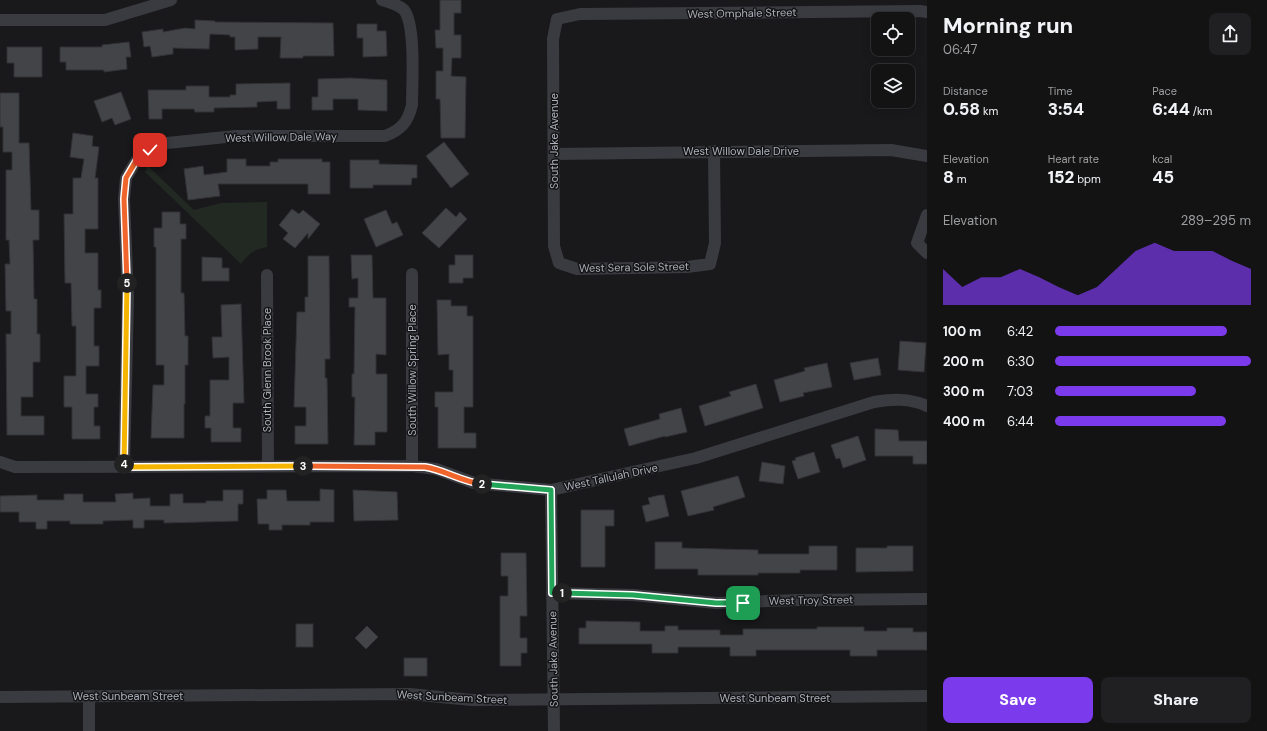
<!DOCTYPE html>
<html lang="en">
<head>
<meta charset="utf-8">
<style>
	body { margin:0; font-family:"DM Sans",sans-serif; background:#202022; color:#f1f3f6; height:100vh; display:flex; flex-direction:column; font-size:15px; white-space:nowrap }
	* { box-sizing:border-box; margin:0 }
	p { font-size:13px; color:#9d9ea0 }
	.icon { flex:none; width:22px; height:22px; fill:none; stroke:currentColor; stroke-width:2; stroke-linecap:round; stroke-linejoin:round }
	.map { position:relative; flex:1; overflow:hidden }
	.side { display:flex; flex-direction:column; background:#131314; width:340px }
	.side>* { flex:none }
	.buttons { position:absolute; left:871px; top:12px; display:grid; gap:8px }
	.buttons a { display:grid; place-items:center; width:44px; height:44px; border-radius:8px; background:#131314; box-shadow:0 2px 10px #0003,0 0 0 1px #323234; font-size:20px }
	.pin { position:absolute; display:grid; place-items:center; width:34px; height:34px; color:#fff; margin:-17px; border-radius:8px; box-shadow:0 2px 6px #0006 }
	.km { position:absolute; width:20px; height:20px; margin:-10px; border-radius:50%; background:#222; color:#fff; font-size:11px; line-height:20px; text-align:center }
	.round { display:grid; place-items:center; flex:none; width:42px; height:42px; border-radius:8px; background:#202022 }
	.headline { display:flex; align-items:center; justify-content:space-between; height:68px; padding:0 16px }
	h1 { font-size:22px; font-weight:800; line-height:30px }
	.metrics { display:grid; grid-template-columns:repeat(3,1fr); gap:6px; height:68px; padding:4px 16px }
	.metrics div { display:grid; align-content:center }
	.metrics b { font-size:17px; font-weight:800 }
	.metrics small { font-size:11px; font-weight:400 }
	.metrics p { font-size:11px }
	.chart { height:112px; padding:8px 16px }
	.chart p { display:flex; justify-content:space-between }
	.chart svg { width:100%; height:72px; margin-top:4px; fill:#7c3aed; opacity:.7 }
	.button { display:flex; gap:8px; margin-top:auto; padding:8px 16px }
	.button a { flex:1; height:46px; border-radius:8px; background:#7c3aed; color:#fff; font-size:16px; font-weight:800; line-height:46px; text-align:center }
	.button a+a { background:#202022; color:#f1f3f6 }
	ul { padding:0 16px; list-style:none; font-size:13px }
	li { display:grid; grid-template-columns:64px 48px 1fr; align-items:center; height:30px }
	li i { height:10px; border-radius:5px; background:#7c3aed }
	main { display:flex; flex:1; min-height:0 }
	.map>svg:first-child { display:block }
	.green { fill:#212922 }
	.building { fill:#434448; stroke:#333337 }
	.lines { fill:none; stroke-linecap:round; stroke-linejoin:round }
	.minor { stroke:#3a3b40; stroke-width:12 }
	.split-1-casing { stroke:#fff; stroke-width:8 }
	.split-2-casing { stroke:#fff; stroke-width:8 }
	.split-3-casing { stroke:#fff; stroke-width:8 }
	.split-4-casing { stroke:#fff; stroke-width:8 }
	.split-5-casing { stroke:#fff; stroke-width:8 }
	.split-6-casing { stroke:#fff; stroke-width:8 }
	.split-1 { stroke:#22a559; stroke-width:5 }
	.split-2 { stroke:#22a559; stroke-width:5 }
	.split-3 { stroke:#f0652b; stroke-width:5 }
	.split-4 { stroke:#f5b400; stroke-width:5 }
	.split-5 { stroke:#f5b400; stroke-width:5 }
	.split-6 { stroke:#f0652b; stroke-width:5 }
	.labels { text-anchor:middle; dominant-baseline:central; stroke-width:3; stroke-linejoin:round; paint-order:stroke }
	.street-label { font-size:11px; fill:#acb0ba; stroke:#141416 }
</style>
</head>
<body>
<main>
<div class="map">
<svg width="927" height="731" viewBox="0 0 927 731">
	<rect width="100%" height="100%" fill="#19191b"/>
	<path class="green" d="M148,166L194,210L221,203L267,202V247C254,249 249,254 241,264L145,172Z"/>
	<g class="building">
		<polygon points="440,0 461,0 461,13 454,13 454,35 461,35 461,58 452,58 451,76 466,77 465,138 441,138 440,99 436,99 436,71 443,71 443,48 436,48 435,30 440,30"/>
		<polygon points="195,20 215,21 215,22 333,23 334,56 303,56 303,58 280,58 281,37 258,37 258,49 235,50 235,37 230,37 230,35 210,34 209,49 173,48 173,54 152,57 150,46 144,47 142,32 163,29 163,32 185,28 195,29"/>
		<polygon points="357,24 377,24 377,31 386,31 387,56 363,57 363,38 357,38"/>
		<polygon points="129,42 131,57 126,57 127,69 104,72 104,70 66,70 66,62 60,62 60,47 102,47 102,45"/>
		<polygon points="7,47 42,47 42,77 14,77 14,63 7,63"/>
		<polygon points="350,78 387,80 387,111 358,110 358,99 333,99 333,110 312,110 312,97 318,97 318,79"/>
		<polygon points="290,83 290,109 277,109 277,101 257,102 257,107 214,108 214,112 195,112 194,109 162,109 162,119 149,119 148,90 186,90 186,86 209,86 209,97 230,97 230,95 236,95 236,84"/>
		<polygon points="121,92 131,119 115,125 112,118 102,122 94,101"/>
		<polygon points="0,93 19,93 19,143 29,143 31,210 39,210 39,240 33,240 34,299 37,299 37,334 40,334 40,362 33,362 33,397 21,397 21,416 44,416 44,435 7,435 6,334 11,334 11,311 6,311 5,264 10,264 9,240 6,240 6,170 12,170 12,152 3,152 3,127 0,127"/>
		<polygon points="73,133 93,136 92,146 99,147 95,178 98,178 98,229 85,229 85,253 98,253 98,290 101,290 101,308 94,308 94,346 99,346 99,366 86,366 86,394 98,394 98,407 94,407 94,426 100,426 100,439 72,439 72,407 64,407 64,376 76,376 76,326 72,326 71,283 65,283 64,214 73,214 73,178 81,178 84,159 70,157"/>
		<polygon points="444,142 469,174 451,188 426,156"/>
		<polygon points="227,159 246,159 246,166 270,166 270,162 278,162 278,159 322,159 322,162 330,162 330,194 308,194 308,184 218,184 220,196 188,200 184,169 203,166 204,175 227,172"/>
		<polygon points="350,160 379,160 379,164 417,165 417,178 412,178 411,185 373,185 373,188 350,188"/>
		<polygon points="446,208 456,217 460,212 467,219 439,248 422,233"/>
		<polygon points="292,209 299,214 303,210 320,224 308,239 308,233 295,248 283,239 288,233 279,225"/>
		<polygon points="386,210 392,224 397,222 403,235 376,247 364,219"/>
		<polygon points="162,212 180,212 180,224 186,224 186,239 181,239 181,293 184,293 185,336 188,336 188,365 185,365 185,404 184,404 184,438 151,438 153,385 164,385 164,365 156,365 156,247 154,247 154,228 162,228"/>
		<polygon points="351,255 372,255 373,298 386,298 386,355 376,354 376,374 387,374 387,432 375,432 375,445 354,445 355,397 352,397 352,374 354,374 355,307 349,307 349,298 358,298 358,278 352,279"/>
		<polygon points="455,255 473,255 473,278 463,278 463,283 449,283 449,265 455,265"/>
		<polygon points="308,256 329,256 330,359 325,359 325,378 327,378 328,444 295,444 295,426 306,426 306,407 294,407 297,312 305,312 305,297 308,297"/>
		<polygon points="202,257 222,258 222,268 229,268 229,281 202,281"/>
		<polygon points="437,300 451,300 451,306 467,306 467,316 473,316 473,407 464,407 464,433 476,433 476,448 438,448 438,407 435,407 435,392 453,392 453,370 449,370 449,354 438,355"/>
		<polygon points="241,304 244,403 233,403 233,428 241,428 241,442 211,442 211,428 205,428 205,416 210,416 210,380 229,380 229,357 213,358 212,337 222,337 221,305"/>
		<polygon points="900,341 926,343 924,372 898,370"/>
		<polygon points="878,358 881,375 854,380 850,363"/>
		<polygon points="827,363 832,387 803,393 804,396 780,402 774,380 805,371 804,368"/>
		<polygon points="756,384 763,408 705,426 699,406 731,396 729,392"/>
		<polygon points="681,408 687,432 665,437 665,436 629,446 624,429 660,419 659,414"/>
		<polygon points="875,429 898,430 899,441 927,441 927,464 913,464 913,456 875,456"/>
		<polygon points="858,436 866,460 843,468 840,458 836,459 831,445"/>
		<polygon points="814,452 820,472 798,479 792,461 796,460 795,458"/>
		<polygon points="762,462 785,466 783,484 759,481"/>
		<polygon points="738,476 745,497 713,507 714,510 688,516 681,491"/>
		<polygon points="320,489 334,490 334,522 310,522 310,525 282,525 282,530 269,530 269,524 258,524 257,499 267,499 267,490 286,490 287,501 320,501"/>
		<polygon points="223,490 243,490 243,504 238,504 238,521 164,523 164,520 144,520 144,528 133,528 133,520 103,521 103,524 70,524 70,521 47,521 47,529 36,529 36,522 19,522 19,512 0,512 0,496 37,495 37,500 64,500 64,494 83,494 83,502 116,502 115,494 133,493 133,499 150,498 150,506 170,506 170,494 183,494 183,503 206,503 206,501 223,501"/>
		<polygon points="353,490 397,492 398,520 354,521"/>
		<polygon points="660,495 664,495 669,516 646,522 642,506 650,504 648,498"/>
		<polygon points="581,510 614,510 614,526 605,526 605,567 581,567"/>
		<polygon points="655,542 682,542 682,548 758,550 758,554 809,554 809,546 837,546 837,570 800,570 800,573 758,573 758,575 698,575 698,569 655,569"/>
		<polygon points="887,546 913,546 913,571 856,572 856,548 887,548"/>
		<polygon points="501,553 526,553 527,616 520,616 520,638 527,638 527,653 521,653 521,666 500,666 500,596 508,596 508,576 501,576"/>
		<polygon points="586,621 640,622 640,631 665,631 665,626 678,626 678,630 720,630 720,635 743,635 743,629 817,629 817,627 864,627 864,631 887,631 887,628 913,628 913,632 927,632 927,650 877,650 877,656 850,656 850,650 756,650 756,656 730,656 730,647 678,647 678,653 652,653 652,644 579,644 579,628 586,628"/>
		<rect x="296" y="624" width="17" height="23"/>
		<polygon points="367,626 378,637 366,649 355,638"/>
		<rect x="404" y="658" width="23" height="18"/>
	</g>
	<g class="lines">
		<g class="minor">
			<polyline points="0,20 105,20 171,0"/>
			<polyline points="714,151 715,243 710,264 687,267 577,269 559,263 554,246 553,39 557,19 580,14 920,11 927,12"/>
			<polyline points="554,154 891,150 927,156"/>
			<polyline points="927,215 917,243 927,253"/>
			<polyline points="267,275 268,466"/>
			<path d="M0,462L15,467L412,466L436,469L474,483L551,490L696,458L874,402C893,399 909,398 927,406"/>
			<polyline points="412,466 412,274"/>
			<path d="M124,467L128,298L124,199L126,178L136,161L151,150L167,143L236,136H385C401,130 408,122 412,105C412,85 416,25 404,10C399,5 389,2 382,0"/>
			<polyline points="551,490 554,731"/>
			<polyline points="552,593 633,595 716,603 800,600 927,599"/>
			<polyline points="89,696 89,731"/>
			<polyline points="0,697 409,694 472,700 927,696"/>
		</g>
	</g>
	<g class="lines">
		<g class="split-1-casing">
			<polyline id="split-1" points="562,593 633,595 716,603 743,603"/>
		</g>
		<g class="split-2-casing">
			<polyline id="split-2" points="482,484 551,490 552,593 562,593"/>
		</g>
		<g class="split-3-casing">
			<path id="split-3" d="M303,466L425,467C445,470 462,482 482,484"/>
		</g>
		<g class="split-4-casing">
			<polyline id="split-4" points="124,464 124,467 303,466"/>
		</g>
		<g class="split-5-casing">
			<polyline id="split-5" points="124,464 127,283"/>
		</g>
		<g class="split-6-casing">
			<polyline id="split-6" points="127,283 124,199 126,178 136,161 150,150"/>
		</g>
		<use href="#split-1" class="split-1"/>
		<use href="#split-2" class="split-2"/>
		<use href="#split-3" class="split-3"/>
		<use href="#split-4" class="split-4"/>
		<use href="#split-5" class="split-5"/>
		<use href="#split-6" class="split-6"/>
	</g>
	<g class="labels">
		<g class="street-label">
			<text transform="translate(742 13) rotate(-1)">West Omphale Street</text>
			<text transform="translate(281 137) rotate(-1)">West Willow Dale Way</text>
			<text transform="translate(554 141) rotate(-90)">South Jake Avenue</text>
			<text x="741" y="151">West Willow Dale Drive</text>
			<text transform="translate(634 267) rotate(-1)">West Sera Sole Street</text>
			<text transform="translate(267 370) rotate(-90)">South Glenn Brook Place</text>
			<text transform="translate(412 370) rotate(-90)">South Willow Spring Place</text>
			<text transform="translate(611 477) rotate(-12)">West Tallulah Drive</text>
			<text transform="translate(811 600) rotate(-1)">West Troy Street</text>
			<text transform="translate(553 659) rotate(-91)">South Jake Avenue</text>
			<text x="128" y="696">West Sunbeam Street</text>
			<text transform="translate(452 697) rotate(3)">West Sunbeam Street</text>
			<text x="775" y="698">West Sunbeam Street</text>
		</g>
	</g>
</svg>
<div class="buttons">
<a><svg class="icon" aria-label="locate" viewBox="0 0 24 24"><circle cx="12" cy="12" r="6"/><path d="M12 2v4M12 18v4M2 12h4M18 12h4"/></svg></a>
<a><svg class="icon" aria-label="layers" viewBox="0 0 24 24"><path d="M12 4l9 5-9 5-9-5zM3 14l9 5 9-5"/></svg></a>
</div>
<div class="pin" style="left:743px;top:603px;background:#1e9e55"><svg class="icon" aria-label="arrive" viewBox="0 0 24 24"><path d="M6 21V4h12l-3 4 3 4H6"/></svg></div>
<div class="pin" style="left:150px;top:150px;background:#d93025"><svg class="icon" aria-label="check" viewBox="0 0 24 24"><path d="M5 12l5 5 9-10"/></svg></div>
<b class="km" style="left:562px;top:593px">1</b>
<b class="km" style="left:482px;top:484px">2</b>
<b class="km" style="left:303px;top:466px">3</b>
<b class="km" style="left:124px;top:464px">4</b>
<b class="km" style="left:127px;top:283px">5</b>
</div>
<section class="side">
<div class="headline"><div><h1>Morning run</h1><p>06:47</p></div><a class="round"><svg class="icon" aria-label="share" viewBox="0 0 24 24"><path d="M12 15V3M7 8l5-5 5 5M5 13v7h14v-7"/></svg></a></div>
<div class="metrics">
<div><p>Distance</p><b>0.58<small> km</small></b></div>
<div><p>Time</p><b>3:54</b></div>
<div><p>Pace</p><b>6:44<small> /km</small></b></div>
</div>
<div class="metrics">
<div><p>Elevation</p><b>8<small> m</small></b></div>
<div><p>Heart rate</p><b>152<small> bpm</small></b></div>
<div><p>kcal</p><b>45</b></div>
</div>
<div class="chart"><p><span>Elevation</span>289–295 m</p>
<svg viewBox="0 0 160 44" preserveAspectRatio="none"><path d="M0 44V22L10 33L20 27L30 27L40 22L50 27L60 33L70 38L80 33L90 22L100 11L110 6L120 11L130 11L140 11L150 17L160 22V44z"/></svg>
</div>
<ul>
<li><b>100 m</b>6:42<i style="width:88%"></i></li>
<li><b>200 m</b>6:30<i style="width:100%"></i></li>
<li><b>300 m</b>7:03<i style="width:72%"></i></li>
<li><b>400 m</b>6:44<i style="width:87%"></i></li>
</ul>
<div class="button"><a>Save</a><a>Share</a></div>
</section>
</main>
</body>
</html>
